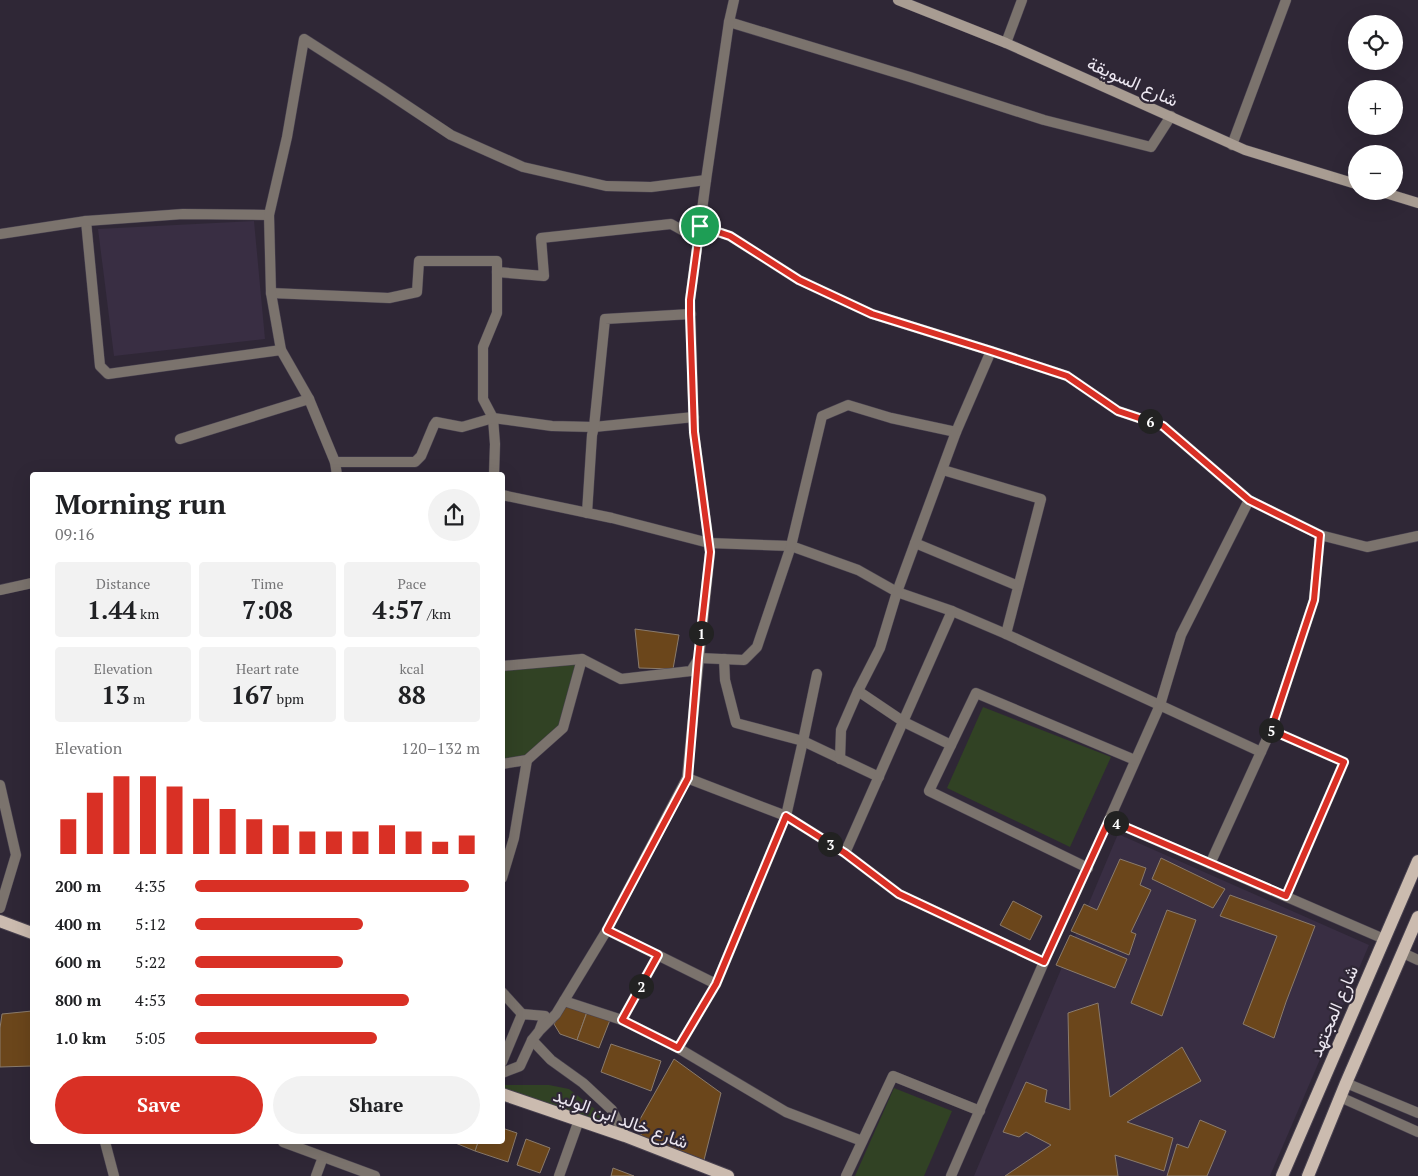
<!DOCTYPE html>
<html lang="en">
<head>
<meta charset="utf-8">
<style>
	body { margin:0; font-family:"PT Serif",Vazirmatn,serif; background:#f2f2f2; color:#202124; height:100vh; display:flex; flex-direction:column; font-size:19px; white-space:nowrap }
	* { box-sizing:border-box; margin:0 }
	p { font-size:16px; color:#757577 }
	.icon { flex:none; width:28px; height:28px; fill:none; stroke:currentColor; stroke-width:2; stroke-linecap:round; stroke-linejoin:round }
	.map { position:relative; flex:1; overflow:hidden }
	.side { position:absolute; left:30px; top:472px; width:475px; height:672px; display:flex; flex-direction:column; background:#fff; border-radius:5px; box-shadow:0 5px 20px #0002 }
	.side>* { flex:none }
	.controls { position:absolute; left:1348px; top:15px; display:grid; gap:10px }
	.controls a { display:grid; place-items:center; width:55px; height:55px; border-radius:50%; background:#fff; box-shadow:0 5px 20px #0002; font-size:25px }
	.pin { position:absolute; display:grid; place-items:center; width:42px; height:42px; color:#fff; margin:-21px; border:2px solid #fff; border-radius:50%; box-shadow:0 1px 5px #0007 }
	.km { position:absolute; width:25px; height:25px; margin:-12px; border-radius:50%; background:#222; color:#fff; font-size:14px; line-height:25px; text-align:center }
	.round { display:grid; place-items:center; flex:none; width:52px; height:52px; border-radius:26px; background:#f2f2f2 }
	.overview { display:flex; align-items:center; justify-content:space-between; height:85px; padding:0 25px }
	h1 { font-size:28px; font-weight:700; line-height:38px }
	.stats { display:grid; grid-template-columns:repeat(3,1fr); gap:8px; height:85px; padding:5px 25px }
	.stats div { display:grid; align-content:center; border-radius:5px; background:#f2f2f2; text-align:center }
	.stats b { font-size:25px; font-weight:700 }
	.stats small { font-size:14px; font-weight:400 }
	.stats p { font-size:14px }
	.chart { height:140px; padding:10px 25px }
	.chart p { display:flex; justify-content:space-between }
	.chart svg { width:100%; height:90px; margin-top:5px; stroke:#d93025; stroke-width:6 }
	.cta { display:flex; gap:10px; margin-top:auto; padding:10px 25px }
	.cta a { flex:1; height:58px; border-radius:30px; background:#d93025; color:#fff; font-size:20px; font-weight:700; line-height:58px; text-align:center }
	.cta a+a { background:#f2f2f2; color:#202124 }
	ul { padding:0 25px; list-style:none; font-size:16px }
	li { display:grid; grid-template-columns:80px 60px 1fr; align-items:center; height:38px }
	li i { height:12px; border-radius:6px; background:#d93025 }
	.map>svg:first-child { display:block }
	.built { fill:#392e43 }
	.green { fill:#314224 }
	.building { fill:#6b461b; stroke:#8a7b6c }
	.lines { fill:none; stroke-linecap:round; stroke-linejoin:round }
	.street-casing { stroke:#494250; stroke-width:11 }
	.secondary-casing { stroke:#494250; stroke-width:11 }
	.primary-casing { stroke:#494250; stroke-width:14 }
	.street { stroke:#7b736d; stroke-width:10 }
	.secondary { stroke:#a89c92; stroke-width:10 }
	.primary { stroke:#cbbbaf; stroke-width:12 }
	.route-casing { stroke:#fff; stroke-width:10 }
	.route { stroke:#d93025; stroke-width:6 }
	.labels { text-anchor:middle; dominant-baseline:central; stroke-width:4.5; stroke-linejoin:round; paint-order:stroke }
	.street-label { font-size:18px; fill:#ece7f1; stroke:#2f2736 }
</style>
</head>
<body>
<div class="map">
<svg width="1418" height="1176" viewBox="0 0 1418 1176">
	<rect width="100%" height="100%" fill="#2f2736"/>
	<g class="built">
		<polygon points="254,221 265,339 114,356 98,229"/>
		<polygon points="1118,834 1369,945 1270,1176 974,1176"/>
	</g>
	<g class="green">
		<polygon points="581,662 563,728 527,760 503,764 503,667"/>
		<polygon points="983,707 1111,757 1070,847 947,788"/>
		<polygon points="505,1085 549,1085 569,1089 604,1116 614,1132 503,1094 502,1086"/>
		<polygon points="894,1088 952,1111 924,1176 855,1176"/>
	</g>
	<g class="building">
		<polygon points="635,629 679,635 673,669 639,668"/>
		<polygon points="1161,858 1225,889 1213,908 1152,879"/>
		<polygon points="1120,859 1146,868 1140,885 1151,890 1131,932 1136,934 1129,955 1071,931 1084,904 1097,910"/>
		<polygon points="1230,895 1315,926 1286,1002 1274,1038 1243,1024 1277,936 1220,916"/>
		<polygon points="1013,901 1042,916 1030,940 1000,925"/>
		<polygon points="1167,910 1196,920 1162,1016 1131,1003"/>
		<polygon points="1070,935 1127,959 1115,988 1056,965"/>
		<polygon points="1098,1003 1110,1097 1182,1047 1201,1081 1127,1122 1173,1138 1164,1171 1115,1155 1118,1176 1005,1176 1051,1145 1026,1132 1019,1137 1003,1132 1026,1082 1047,1090 1045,1102 1070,1110 1068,1013"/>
		<polygon points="565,1005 587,1012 577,1040 560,1034 554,1024"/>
		<polygon points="32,1011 32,1066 0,1067 0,1028 2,1014"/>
		<polygon points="587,1012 610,1020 599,1048 577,1040"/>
		<polygon points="611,1044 661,1061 651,1091 601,1072"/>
		<polygon points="674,1059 721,1093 703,1164 642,1141 639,1121"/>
		<polygon points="1200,1120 1226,1131 1207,1176 1167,1176 1177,1144 1188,1148"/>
		<polygon points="502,1128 517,1133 508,1162 475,1151 478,1142 502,1142"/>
		<polygon points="526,1139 550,1148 540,1173 517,1165"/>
		<polygon points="453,1142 478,1142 475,1151"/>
		<polygon points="613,1168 634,1176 611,1176"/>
	</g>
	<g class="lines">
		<g class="street-casing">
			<g id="street">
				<polyline points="729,22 910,77 1044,120 1151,147 1171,116"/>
				<polyline points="1006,43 1022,0"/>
				<polyline points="1232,145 1286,0"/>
				<polyline points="86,221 100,366 108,374 281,350"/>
				<polyline points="700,226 730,236 799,280 872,314 991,351 1067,376 1118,411 1163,426 1249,500 1320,535 1367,547 1418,536"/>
				<polyline points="0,234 86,221 183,214 269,215"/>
				<polyline points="497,272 544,276 541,238 671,224 698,239"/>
				<polyline points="271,293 389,298 417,292 419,261 497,261 497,313 483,347 483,399 493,418 495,444 494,475"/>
				<polyline points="180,439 309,399"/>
				<polyline points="335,462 415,462 421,456 434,425 436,422 462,427 493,418 552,426 594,427 694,417"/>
				<polyline points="943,470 1041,499 1006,634"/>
				<polyline points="337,475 335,462 309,399 281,350 271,293 269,215 287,137 304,39 382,89 451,135 523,167 606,186 651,187 706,180"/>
				<polyline points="502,495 612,518 709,543 791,546 858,570 897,592 952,611 1006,634 1261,752"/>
				<polyline points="587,513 592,435 594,427 605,319 691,314"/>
				<polyline points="915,543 1018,586"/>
				<polyline points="0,590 32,583"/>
				<polyline points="724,659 725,680 736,723 803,741 879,777"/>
				<polyline points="502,666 582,659 621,679 691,671 699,658 744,660 757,647 791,546 822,416 848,405 891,418 956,432"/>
				<polyline points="858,691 904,722 951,745"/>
				<polyline points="1271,730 1344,762 1286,896"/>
				<polyline points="840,759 841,730 858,691 880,648 897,592 915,543 956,432 991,351"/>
				<polyline points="502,764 527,760 563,728 582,659"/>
				<polyline points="687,778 786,816 845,853 899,894 1044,962"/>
				<polyline points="0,785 16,855 0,908"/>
				<polyline points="1109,820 1160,705 1181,635 1249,500"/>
				<polyline points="845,853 952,611"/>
				<polyline points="1210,864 1271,730 1314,600 1320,535"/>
				<polyline points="1088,868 929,791 976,693 1135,760"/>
				<polyline points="502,878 514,838 527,760"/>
				<polyline points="607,930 716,984"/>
				<polyline points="1403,953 1418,960"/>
				<polyline points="502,992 522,1014"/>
				<polyline points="564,1001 622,1020 678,1048 786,1112 862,1141"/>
				<polyline points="622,1020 658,955"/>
				<polyline points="532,1040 551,1060 583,1083 612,1110 625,1136"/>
				<polyline points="678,1048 716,984 786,816 803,741 817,674"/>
				<polyline points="502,1062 522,1014 545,1016 540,1029"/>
				<polyline points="502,1073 520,1066 532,1040 540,1030 556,1014 607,930 687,778 699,658 710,552 694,432 690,300 706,180 729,22 734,0"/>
				<polyline points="1346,1083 1418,1113"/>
				<polyline points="1340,1097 1418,1132"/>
				<polyline points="105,1142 114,1176"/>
				<polyline points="283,1142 375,1176"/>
				<polyline points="316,1176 323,1157"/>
				<polyline points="559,1176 579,1120"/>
				<polyline points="846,1176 893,1076 980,1111"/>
				<polyline points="951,1176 1044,962 1109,820 1384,939"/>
			</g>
		</g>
		<g class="secondary-casing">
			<g id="secondary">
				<polyline points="898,0 1006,43 1245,150 1356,184"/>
				<polyline points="1379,191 1418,203"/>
			</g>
		</g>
		<g class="primary-casing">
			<g id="primary">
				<polyline points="0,921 32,933"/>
				<polyline points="502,1094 625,1136 728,1176"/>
				<polyline points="1282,1176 1418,861"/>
				<polyline points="1308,1176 1346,1083 1418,917"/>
			</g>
		</g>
		<use href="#street" class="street"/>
		<use href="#secondary" class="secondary"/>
		<use href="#primary" class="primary"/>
	</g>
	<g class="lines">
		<g class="route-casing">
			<polygon id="route" points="700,226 730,236 799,280 872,314 991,351 1067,376 1118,411 1163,426 1249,500 1320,535 1314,600 1271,730 1344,762 1286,896 1109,820 1044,962 899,894 845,853 786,816 716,984 678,1048 622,1020 658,955 607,930 688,778 698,658 710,552 694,432 690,314 690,300"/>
		</g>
		<use href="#route" class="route"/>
	</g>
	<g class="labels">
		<g class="street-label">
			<text transform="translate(1133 81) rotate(24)">شارع السويقة</text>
			<text transform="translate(1333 1011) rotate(-67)">شارع المجتهد</text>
			<text transform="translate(621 1118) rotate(20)">شارع خالد ابن الوليد</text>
		</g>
	</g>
</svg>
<div class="controls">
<a><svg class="icon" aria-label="locate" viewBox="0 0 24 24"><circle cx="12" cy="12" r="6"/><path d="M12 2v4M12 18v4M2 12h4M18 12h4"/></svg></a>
<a>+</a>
<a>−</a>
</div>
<div class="pin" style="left:700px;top:226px;background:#1e9e55"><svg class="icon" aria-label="arrive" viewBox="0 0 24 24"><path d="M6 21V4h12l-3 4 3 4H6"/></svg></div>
<b class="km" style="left:701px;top:633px">1</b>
<b class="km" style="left:641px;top:986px">2</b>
<b class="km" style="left:830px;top:844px">3</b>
<b class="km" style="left:1116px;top:823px">4</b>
<b class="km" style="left:1271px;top:730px">5</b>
<b class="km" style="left:1150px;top:421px">6</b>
<section class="side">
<div class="overview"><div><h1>Morning run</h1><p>09:16</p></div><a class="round"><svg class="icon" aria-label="share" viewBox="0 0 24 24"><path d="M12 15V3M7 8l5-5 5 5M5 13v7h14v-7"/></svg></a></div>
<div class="stats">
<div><p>Distance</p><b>1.44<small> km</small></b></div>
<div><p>Time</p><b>7:08</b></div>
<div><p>Pace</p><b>4:57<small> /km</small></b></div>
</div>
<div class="stats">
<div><p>Elevation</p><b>13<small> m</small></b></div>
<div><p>Heart rate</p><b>167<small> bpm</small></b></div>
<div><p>kcal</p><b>88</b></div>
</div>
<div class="chart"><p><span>Elevation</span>120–132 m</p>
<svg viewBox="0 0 160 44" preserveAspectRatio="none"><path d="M5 44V27M15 44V14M25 44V6M35 44V6M45 44V11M55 44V17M65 44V22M75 44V27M85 44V30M95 44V33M105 44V33M115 44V33M125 44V30M135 44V33M145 44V38M155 44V35"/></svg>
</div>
<ul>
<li><b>200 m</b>4:35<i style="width:96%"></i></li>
<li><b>400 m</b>5:12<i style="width:59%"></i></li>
<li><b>600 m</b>5:22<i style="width:52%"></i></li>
<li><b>800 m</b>4:53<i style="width:75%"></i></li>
<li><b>1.0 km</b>5:05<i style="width:64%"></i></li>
</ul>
<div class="cta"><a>Save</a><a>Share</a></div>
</section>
</div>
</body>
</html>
